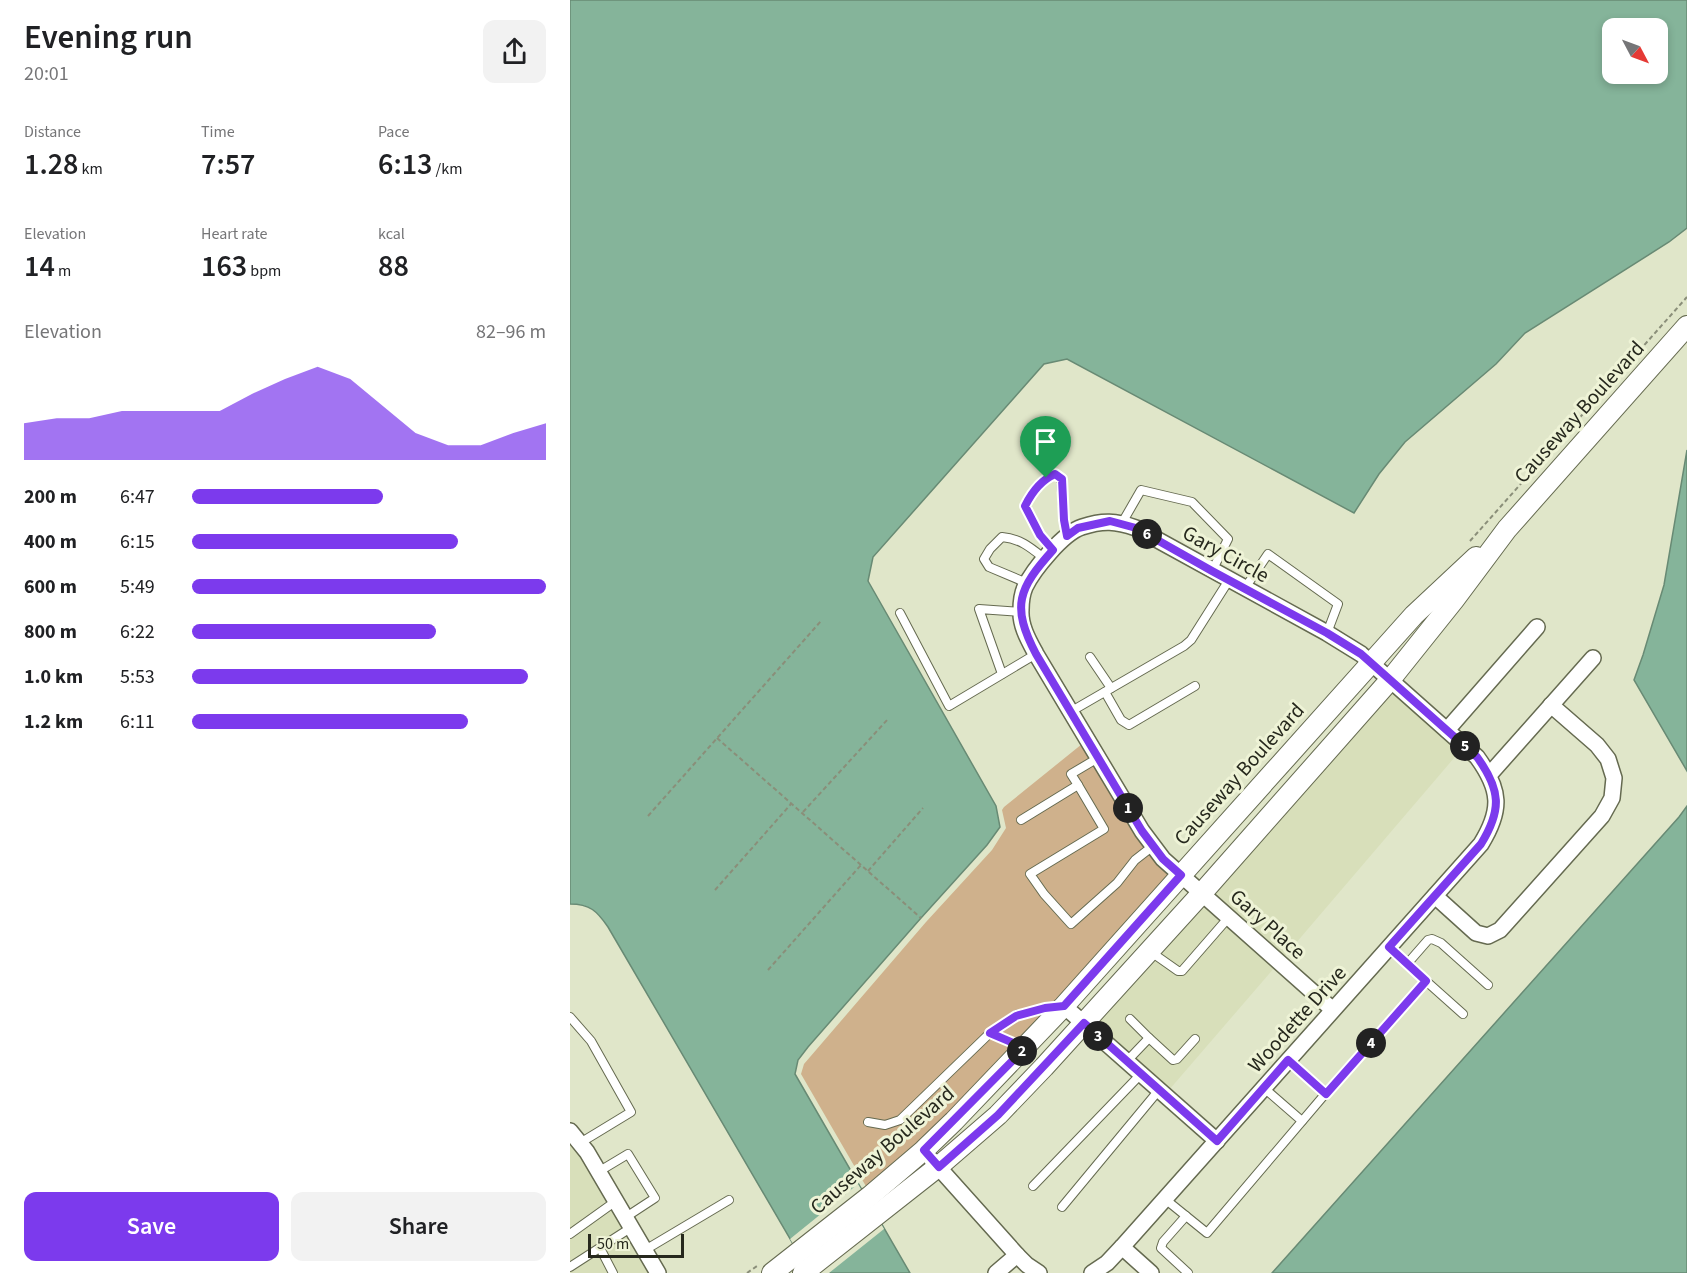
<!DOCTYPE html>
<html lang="en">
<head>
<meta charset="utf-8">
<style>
	body { margin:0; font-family:"Source Sans 3",sans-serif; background:#f2f2f2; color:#202124; height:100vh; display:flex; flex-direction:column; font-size:22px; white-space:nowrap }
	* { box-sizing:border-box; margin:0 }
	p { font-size:20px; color:#757577 }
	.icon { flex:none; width:33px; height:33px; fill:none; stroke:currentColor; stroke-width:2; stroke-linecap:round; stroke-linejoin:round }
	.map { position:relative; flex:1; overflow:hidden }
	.side { display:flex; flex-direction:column; background:#fff; width:570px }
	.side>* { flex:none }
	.needle { width:39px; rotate:131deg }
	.fabs { position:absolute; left:1032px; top:18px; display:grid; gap:12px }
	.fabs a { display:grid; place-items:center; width:66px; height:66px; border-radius:12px; background:#fff; box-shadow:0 3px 9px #0003; font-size:30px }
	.scale { position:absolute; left:18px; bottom:15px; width:96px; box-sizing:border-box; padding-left:6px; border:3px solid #26281d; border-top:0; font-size:16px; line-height:21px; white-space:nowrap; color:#26281d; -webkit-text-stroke:4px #eef3d6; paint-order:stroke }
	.pin { position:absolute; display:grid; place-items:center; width:51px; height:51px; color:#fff; margin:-62px -26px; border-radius:50% 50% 50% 0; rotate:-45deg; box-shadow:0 0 6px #0007 }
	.pin .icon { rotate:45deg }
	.km { position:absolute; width:30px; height:30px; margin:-15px; border-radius:50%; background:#222; color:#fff; font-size:16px; line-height:30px; text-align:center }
	.round { display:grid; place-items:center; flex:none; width:63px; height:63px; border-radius:12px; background:#f2f2f2 }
	.overview { display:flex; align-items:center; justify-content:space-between; height:102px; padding:0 24px }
	h1 { font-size:33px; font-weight:600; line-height:45px }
	.figures { display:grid; grid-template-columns:repeat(3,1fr); gap:9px; height:102px; padding:6px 24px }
	.figures div { display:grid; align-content:center }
	.figures b { font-size:30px; font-weight:600 }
	.figures small { font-size:16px; font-weight:400 }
	.figures p { font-size:16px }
	.chart { height:168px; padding:12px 24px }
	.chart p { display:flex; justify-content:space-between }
	.chart svg { width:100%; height:108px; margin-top:6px; fill:#7c3aed; opacity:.7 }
	.action { display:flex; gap:12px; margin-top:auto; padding:12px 24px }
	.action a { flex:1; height:69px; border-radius:12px; background:#7c3aed; color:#fff; font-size:24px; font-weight:600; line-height:69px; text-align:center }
	.action a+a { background:#f2f2f2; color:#202124 }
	ul { padding:0 24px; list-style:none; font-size:20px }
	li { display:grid; grid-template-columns:96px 72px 1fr; align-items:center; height:45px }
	li i { height:15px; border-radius:8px; background:#7c3aed }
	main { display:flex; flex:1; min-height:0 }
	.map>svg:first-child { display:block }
	.built { fill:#d8dfba }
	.green { fill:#cfb18c }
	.water { fill:#85b49a; stroke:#688a74; stroke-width:1.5; fill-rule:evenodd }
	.pier { fill:#e0e6c9 }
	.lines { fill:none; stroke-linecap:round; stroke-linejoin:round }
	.service-casing { stroke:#656a50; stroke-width:10 }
	.minor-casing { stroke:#656a50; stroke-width:18 }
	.tertiary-casing { stroke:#656a50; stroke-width:22 }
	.path { stroke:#8a8e79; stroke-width:2; stroke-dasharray:4.5 3; stroke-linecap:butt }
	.service { stroke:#fff; stroke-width:8 }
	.minor { stroke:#fff; stroke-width:15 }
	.tertiary { stroke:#fff; stroke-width:20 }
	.route-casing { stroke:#fff; stroke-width:12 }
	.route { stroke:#7c3aed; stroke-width:8 }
	.labels { text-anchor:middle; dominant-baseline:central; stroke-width:6; stroke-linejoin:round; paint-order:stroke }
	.street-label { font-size:21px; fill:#26281d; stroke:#eef3d6 }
</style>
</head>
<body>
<main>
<section class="side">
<div class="overview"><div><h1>Evening run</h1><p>20:01</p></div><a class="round"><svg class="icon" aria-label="share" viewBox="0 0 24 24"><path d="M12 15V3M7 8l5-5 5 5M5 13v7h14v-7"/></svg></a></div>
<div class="figures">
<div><p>Distance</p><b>1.28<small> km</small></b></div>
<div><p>Time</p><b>7:57</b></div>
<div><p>Pace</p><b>6:13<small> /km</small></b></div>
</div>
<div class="figures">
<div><p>Elevation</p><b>14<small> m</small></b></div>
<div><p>Heart rate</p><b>163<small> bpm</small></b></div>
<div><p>kcal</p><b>88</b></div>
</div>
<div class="chart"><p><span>Elevation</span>82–96 m</p>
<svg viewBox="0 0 160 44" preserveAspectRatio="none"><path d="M0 44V29L10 27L20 27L30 24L40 24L50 24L60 24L70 17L80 11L90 6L100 11L110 22L120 33L130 38L140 38L150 33L160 29V44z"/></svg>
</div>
<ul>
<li><b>200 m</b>6:47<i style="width:54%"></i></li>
<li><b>400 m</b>6:15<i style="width:75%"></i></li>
<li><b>600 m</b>5:49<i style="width:100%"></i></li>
<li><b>800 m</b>6:22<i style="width:69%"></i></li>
<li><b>1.0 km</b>5:53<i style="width:95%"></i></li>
<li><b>1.2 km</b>6:11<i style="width:78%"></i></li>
</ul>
<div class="action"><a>Save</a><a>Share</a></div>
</section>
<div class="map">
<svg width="1117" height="1273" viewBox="0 0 1117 1273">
	<rect width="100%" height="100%" fill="#e0e6c9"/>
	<g class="built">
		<polygon points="821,690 890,751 714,957 642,893"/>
		<polygon points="633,903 705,967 599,1090 524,1023"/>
		<polygon points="0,1141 11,1156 81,1273 0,1273"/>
	</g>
	<polygon class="green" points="512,744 601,875 489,1001 379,1115 297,1188 231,1074 234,1064 356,922 422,850 436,828 432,810 434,807"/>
	<g class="water">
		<path d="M0,0H1117V228L1099,242L955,333L926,364L835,442L809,474L784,513L497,359L474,364L303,557L298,581L426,806L430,827L417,845L351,918L238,1047L228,1060L225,1074L340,1273H240L38,927C27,911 20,904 0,904ZM1042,28H1088V74H1042Z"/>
		<polygon points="1117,450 1117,771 1064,680 1073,655 1094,585"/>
		<polygon points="1117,806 1117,1273 702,1273 1109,817"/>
	</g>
	<polygon class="pier" points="288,1184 314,1229 259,1273 241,1273 220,1239"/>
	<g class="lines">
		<g class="service-casing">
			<g id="service">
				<polyline points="552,523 571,490 622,502 658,539 642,571"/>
				<path d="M483,550L470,535L455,506C462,492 471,480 485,474L491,479L494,520L497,536"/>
				<path d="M457,583L419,567L414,559L420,549L432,537C451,539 460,547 475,559"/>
				<polyline points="675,588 698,554 768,604 757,633"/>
				<polyline points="330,613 379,706 466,654"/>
				<polyline points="520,657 541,688"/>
				<polyline points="432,674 409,609 451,612"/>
				<polyline points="535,692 551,720 559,725 625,686"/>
				<polyline points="500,712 614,646 621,640 659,580"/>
				<polyline points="508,785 501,774 528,758"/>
				<polyline points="451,820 508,785 534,829 460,874 474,894 501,924 547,883 565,860 583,846"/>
				<polyline points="581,952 608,971 612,971 659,917"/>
				<polyline points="837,964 858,940 862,939 871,943 918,985"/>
				<polyline points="856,981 893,1014"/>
				<polyline points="0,1017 21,1041 61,1112 10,1143"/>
				<polyline points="560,1019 579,1038"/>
				<polyline points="420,1033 453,1048"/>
				<polyline points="718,1060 756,1093"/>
				<polyline points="557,1061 579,1038 603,1060 607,1059 625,1039"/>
				<polyline points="694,1088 732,1121"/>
				<polyline points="298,1122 315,1125 330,1120 420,1033 446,1015 487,1007"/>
				<polyline points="28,1172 58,1154 85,1198 56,1217"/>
				<polyline points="463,1186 571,1074"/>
				<polyline points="595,1199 637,1233 756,1093 856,981 819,947"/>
				<polyline points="492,1207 589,1090"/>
				<polyline points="616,1216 593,1242 591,1248 618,1273"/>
				<polyline points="0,1234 46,1201"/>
				<polyline points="30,1248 43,1273"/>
				<polyline points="75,1250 159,1200"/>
				<polyline points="0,1267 62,1227"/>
			</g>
		</g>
		<g class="minor-casing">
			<g id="minor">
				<polyline points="877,730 967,627"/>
				<polyline points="920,774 1023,658"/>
				<polyline points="865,896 906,933 918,936 930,930 1032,816 1042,798 1044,778 1038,759 1027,745 981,705"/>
				<polyline points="494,1006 647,1141"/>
				<polyline points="0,1131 17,1152 88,1273"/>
				<polyline points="362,1160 447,1255 457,1265 469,1273"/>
				<polyline points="552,1247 581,1273"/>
				<polyline points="426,1273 447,1255"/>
				<path d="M522,1273L537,1263L552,1247L911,844C932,810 931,790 907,757L791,654L757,633L566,528C546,521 533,520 512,527C493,533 463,570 455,587C452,594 451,603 451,610C450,626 459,641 466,654L572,831L593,859L602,867L763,1010"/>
			</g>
		</g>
		<g class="tertiary-casing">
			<g id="tertiary">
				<polyline points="202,1273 300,1196 354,1150 384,1121 494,1006 844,615 906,557"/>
				<polyline points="233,1273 369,1166 428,1115 474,1067 632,893 820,680 884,600 937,529 1117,326"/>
			</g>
		</g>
		<g class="path">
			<polyline points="900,541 1117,297"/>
			<polyline points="147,738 351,918"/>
			<polyline points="233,812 318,719"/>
			<polyline points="78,816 251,621"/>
			<polyline points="298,871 353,808"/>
			<polyline points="145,890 221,804"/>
			<polyline points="198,970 291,865"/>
			<polyline points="177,1273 187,1266"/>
		</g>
		<use href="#service" class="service"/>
		<use href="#minor" class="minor"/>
		<use href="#tertiary" class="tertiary"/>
	</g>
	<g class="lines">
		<g class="route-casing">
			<path id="route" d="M485,474L492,479L494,520L497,536L508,528L540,521L566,528L642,571L757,633L791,654L907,757C931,790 932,810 911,844L819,947L856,981L756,1094L718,1060L647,1141L514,1023L428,1115L369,1167L354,1150L455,1048L420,1033L446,1016L475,1008L494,1006L611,875L593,859L572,831L466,654C441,606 448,589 483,550L470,535L455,506C462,492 471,480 485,474Z"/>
		</g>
		<use href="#route" class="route"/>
	</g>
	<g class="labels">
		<g class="street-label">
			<text transform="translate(1009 412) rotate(-48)">Causeway Boulevard</text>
			<text transform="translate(656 554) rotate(29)">Gary Circle</text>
			<text transform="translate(669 774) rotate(-48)">Causeway Boulevard</text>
			<text transform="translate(698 924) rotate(42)">Gary Place</text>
			<text transform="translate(727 1019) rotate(-48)">Woodette Drive</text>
			<text transform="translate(312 1150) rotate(-41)">Causeway Boulevard</text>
		</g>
	</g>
</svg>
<div class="fabs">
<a><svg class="needle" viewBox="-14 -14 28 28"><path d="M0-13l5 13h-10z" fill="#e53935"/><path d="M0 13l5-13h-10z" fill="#757577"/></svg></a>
</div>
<div class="scale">50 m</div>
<div class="pin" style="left:476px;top:478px;background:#1e9e55"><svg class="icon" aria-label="arrive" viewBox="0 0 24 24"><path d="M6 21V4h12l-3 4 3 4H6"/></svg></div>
<b class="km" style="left:558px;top:808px">1</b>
<b class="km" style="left:452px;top:1051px">2</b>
<b class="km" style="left:528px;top:1036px">3</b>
<b class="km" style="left:801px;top:1043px">4</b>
<b class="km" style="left:895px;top:746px">5</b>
<b class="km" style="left:577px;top:534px">6</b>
</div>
</main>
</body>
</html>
